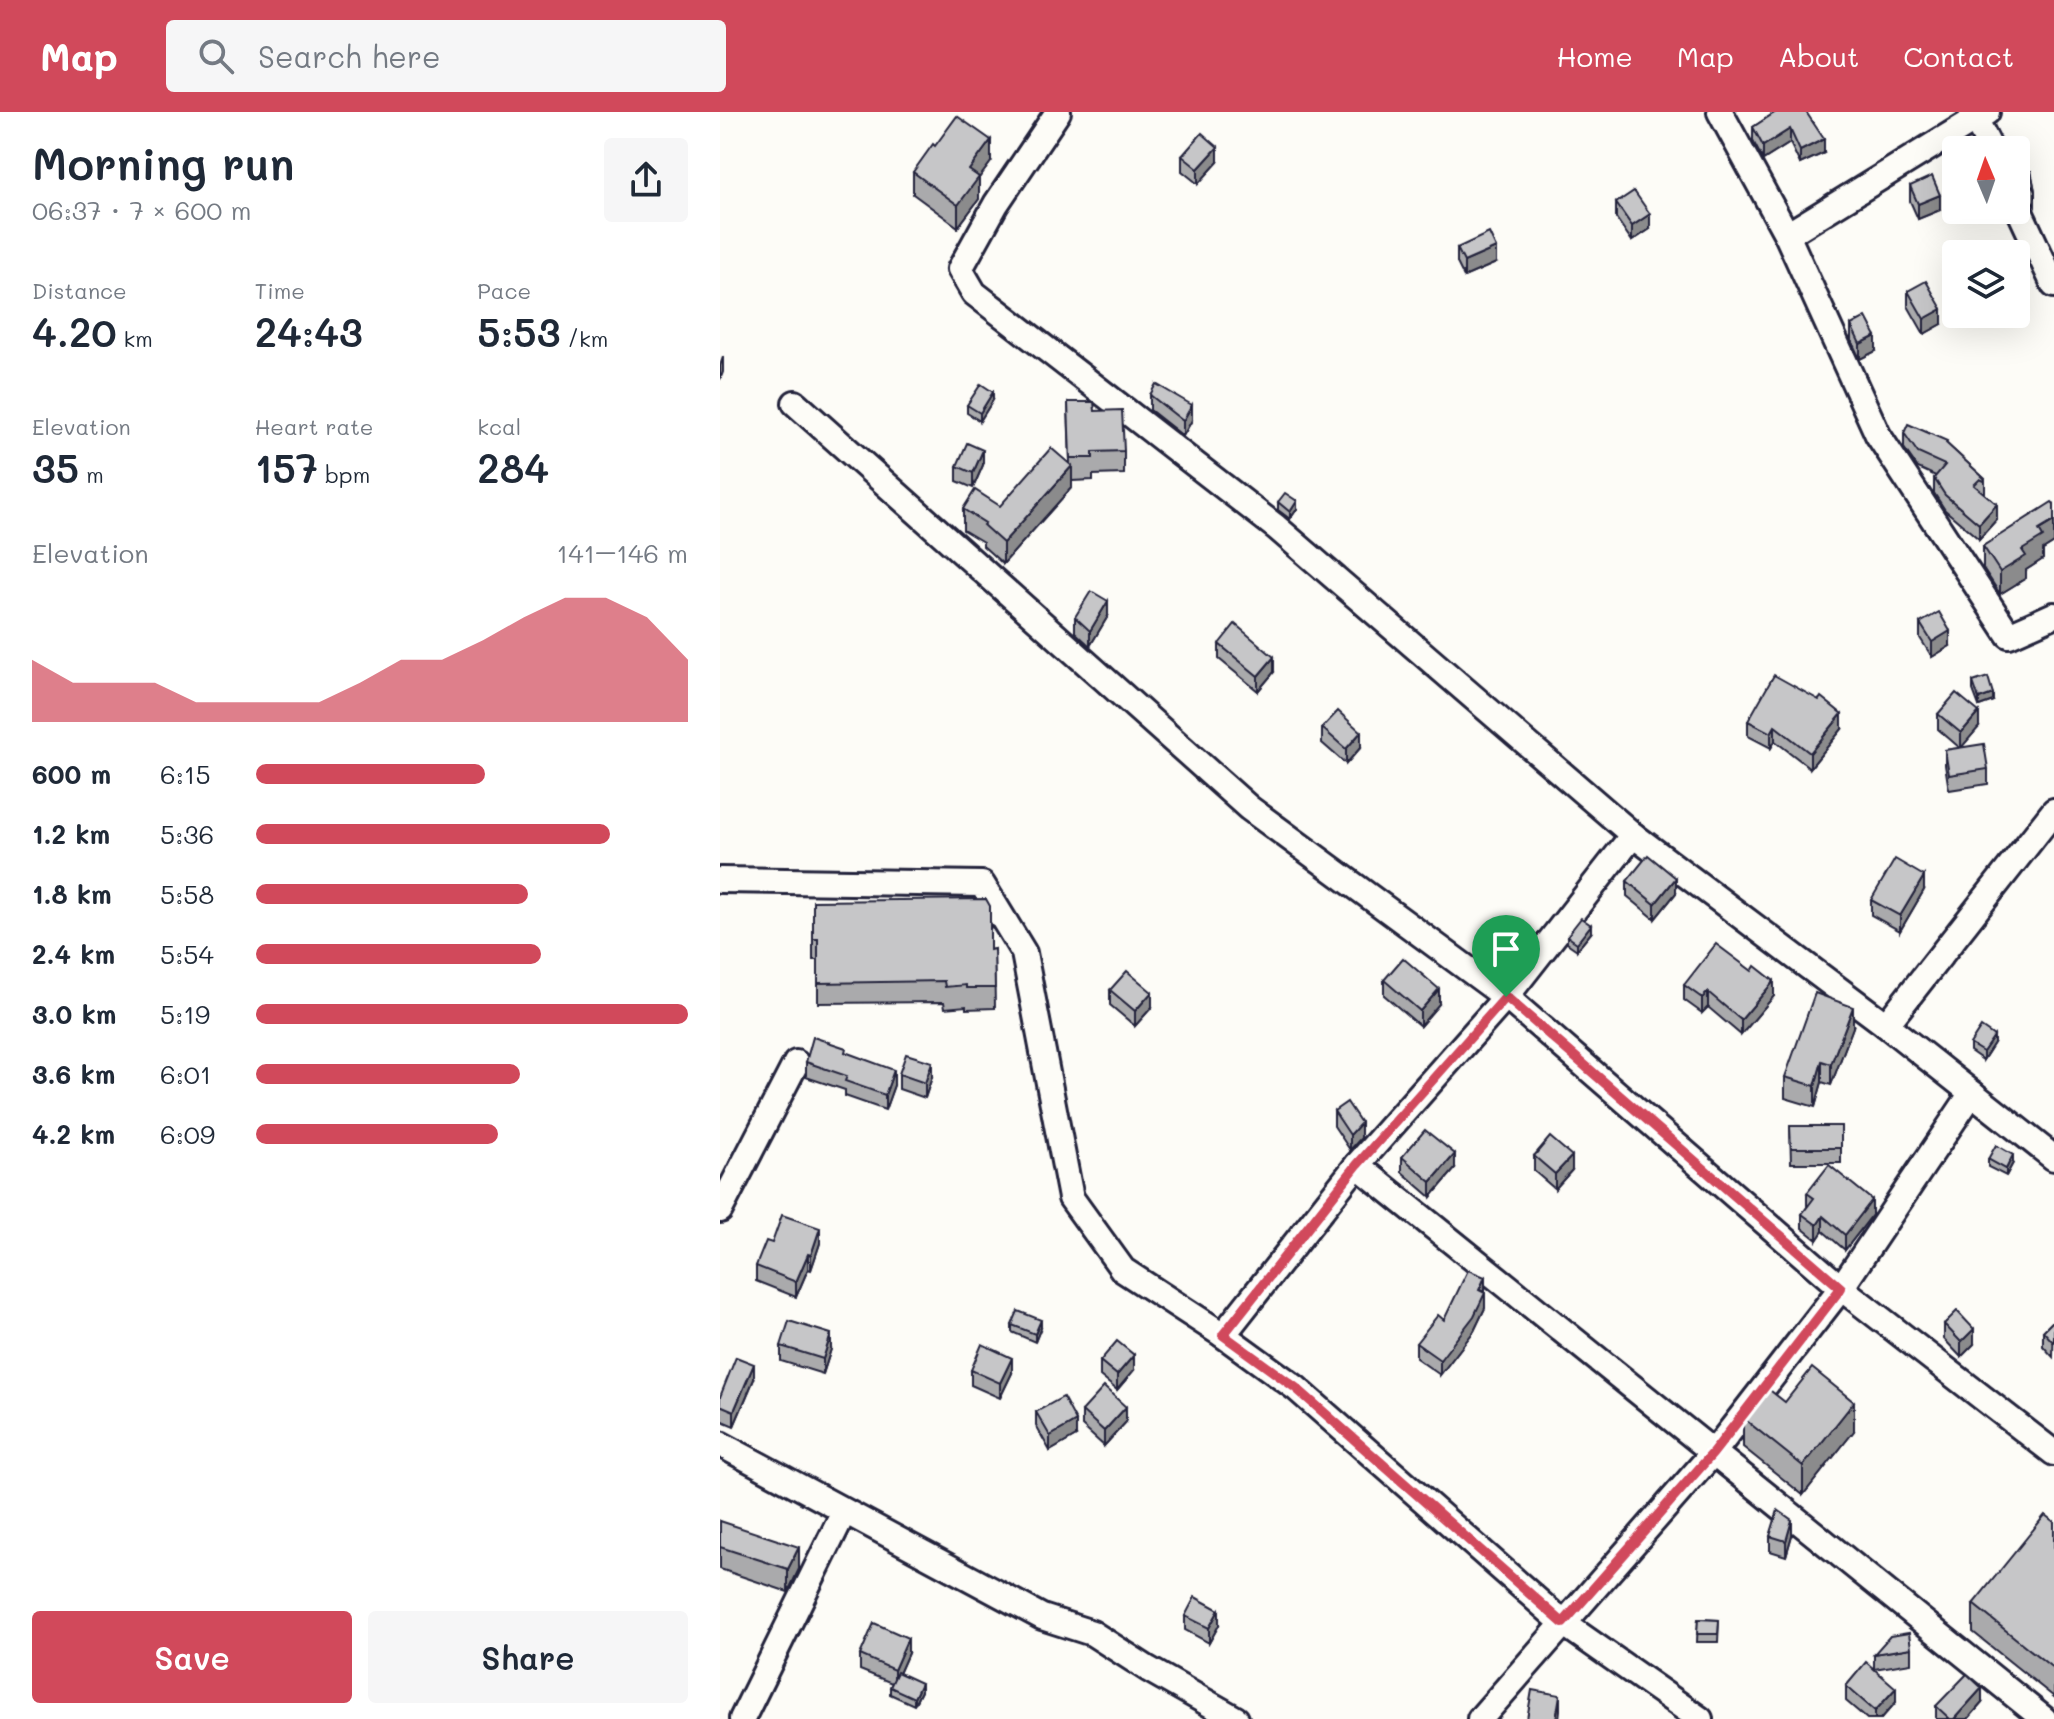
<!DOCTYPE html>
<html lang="en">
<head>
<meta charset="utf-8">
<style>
	body { margin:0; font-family:Mali,sans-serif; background:#f6f6f7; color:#1f2937; height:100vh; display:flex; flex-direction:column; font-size:30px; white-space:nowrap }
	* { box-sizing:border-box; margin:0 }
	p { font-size:26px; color:#747a83 }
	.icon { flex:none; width:44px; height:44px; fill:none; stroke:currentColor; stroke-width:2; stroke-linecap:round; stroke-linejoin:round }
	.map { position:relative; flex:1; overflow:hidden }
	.panel { display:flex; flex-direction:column; background:#fff; width:720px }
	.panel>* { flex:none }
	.needle { width:52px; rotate:358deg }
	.controls { position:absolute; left:1222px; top:24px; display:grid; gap:16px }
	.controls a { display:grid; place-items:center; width:88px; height:88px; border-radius:8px; background:#fff; box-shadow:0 8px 32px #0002; font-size:40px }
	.pin { position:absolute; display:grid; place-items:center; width:68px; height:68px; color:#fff; margin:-82px -34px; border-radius:50% 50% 50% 0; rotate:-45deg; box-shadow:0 0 8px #0007 }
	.pin .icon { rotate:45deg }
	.round { display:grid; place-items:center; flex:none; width:84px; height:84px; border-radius:8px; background:#f6f6f7 }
	.head { display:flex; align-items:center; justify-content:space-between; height:136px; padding:0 32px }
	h1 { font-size:44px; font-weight:600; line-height:60px }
	.figures { display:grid; grid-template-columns:repeat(3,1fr); gap:12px; height:136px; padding:8px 32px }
	.figures div { display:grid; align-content:center }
	.figures b { font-size:40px; font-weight:600 }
	.figures small { font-size:22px; font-weight:400 }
	.figures p { font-size:22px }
	.chart { height:224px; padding:16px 32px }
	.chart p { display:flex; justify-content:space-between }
	.chart svg { width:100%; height:144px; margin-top:8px; fill:#d1495b; opacity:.7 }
	.cta { display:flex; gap:16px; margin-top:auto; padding:16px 32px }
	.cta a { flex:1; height:92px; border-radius:8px; background:#d1495b; color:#fff; font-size:32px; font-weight:600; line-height:92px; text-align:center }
	.cta a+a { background:#f6f6f7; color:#1f2937 }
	ul { padding:0 32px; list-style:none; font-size:26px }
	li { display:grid; grid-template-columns:128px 96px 1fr; align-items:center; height:60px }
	li i { height:20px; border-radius:10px; background:#d1495b }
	header { display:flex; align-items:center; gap:48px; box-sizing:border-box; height:112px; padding:0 40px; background:#d1495b; color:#fff }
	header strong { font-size:38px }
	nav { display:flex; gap:44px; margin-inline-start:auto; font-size:28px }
	.search { width:560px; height:72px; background:#f6f6f7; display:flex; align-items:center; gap:20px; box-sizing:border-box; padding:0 28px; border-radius:8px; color:#747a83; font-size:30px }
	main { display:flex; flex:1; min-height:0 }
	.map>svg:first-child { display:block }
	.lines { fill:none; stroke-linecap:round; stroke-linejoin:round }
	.minor-casing { stroke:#22223b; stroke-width:30 }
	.minor { stroke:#fdfcf7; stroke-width:24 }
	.wall { fill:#aaaaac; stroke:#22223b; stroke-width:2 }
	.shaded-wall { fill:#8b8b8c; stroke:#22223b; stroke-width:2 }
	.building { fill:#c6c6c8; stroke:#22223b; stroke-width:2 }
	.route-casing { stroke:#fff; stroke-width:16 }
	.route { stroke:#d1495b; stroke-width:10 }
</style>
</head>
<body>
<header>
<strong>Map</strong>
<div class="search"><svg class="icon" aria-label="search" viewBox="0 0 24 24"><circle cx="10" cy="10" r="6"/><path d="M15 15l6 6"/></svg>Search here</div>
<nav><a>Home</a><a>Map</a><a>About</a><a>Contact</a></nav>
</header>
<main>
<section class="panel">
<div class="head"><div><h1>Morning run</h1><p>06:37 · 7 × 600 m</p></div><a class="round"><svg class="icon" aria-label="share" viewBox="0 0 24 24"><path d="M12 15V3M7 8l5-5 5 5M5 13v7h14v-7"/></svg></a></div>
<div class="figures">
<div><p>Distance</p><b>4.20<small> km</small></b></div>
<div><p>Time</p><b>24:43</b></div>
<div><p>Pace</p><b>5:53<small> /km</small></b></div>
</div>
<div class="figures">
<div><p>Elevation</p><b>35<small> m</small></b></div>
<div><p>Heart rate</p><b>157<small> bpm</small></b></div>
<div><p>kcal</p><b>284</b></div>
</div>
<div class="chart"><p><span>Elevation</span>141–146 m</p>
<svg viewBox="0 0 160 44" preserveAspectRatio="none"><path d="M0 44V25L10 32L20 32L30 32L40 38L50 38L60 38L70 38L80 32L90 25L100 25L110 19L120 12L130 6L140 6L150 12L160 25V44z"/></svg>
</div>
<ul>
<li><b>600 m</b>6:15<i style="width:53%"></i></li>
<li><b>1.2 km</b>5:36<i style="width:82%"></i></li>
<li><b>1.8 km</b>5:58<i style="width:63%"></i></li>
<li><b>2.4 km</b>5:54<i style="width:66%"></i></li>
<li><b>3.0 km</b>5:19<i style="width:100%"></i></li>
<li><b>3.6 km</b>6:01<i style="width:61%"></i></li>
<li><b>4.2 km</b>6:09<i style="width:56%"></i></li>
</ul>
<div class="cta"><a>Save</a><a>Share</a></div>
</section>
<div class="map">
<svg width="1334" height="1607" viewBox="0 0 1334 1607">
	<rect width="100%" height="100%" fill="#fdfcf7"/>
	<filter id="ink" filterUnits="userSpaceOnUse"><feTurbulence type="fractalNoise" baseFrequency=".0125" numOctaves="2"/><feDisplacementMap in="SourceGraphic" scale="16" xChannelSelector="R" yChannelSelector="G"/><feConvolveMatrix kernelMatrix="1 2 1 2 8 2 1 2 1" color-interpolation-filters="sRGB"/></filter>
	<g filter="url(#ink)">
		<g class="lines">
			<g class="minor-casing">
				<g id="minor">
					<polyline points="338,0 276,92 240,157 254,181 556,415 913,723 1166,913 1334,1046"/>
					<polyline points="1000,0 1067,123 1158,323 1289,523 1334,503"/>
					<polyline points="1252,0 1271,38"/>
					<polyline points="1296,91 1334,173"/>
					<polyline points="1067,123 1267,0"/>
					<polyline points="75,291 529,696 786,885 1121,1176 1334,1341"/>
					<polyline points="0,768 262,772 304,841 351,1086 403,1158 503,1223 576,1276 843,1511 980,1607"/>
					<polyline points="1166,913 1334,699"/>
					<polyline points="637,1053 1324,1607"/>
					<polyline points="0,1098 76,951"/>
					<polyline points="503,1223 637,1053 786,885 913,723"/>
					<polyline points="0,1332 322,1505 372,1521 428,1557 516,1607"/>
					<polyline points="22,1607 124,1400"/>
					<polyline points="760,1607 993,1341 1121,1176 1252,981"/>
				</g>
			</g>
			<use href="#minor" class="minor"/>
		</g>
		<g class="wall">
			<polygon points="1056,0 1104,41 1080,52 1070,31 1043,48 1033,29 1033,15"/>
			<polygon points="462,44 498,50 478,72 462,59"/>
			<polygon points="271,50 259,66 259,87 238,115 193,82 193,60"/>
			<polygon points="1311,59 1315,79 1315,94 1305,79 1297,76 1297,61"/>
			<polygon points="1190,74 1220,98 1198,107 1190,89"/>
			<polygon points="896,91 930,117 912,129 896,106"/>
			<polygon points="737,136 776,151 744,165 737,151"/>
			<polygon points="1188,179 1222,212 1204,222 1188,194"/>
			<polygon points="1131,213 1156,239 1140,247 1131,228"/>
			<polygon points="430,283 472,308 463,324 430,298"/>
			<polygon points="273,288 260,309 247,301 247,293"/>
			<polygon points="348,290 375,299 404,339 404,362 373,363 373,368 352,369 352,375 283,452 263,434 263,430 243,418 243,397 280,394 350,352"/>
			<polygon points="1184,321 1227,332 1265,367 1265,382 1277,407 1259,427 1225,398 1214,381 1214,366 1216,364 1198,356 1184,336"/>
			<polygon points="263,353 253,376 237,369 237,354"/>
			<polygon points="558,390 577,397 570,407 558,398"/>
			<polygon points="1334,392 1334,431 1323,438 1323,447 1306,458 1306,466 1280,482 1263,456 1263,434"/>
			<polygon points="388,504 370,534 355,520 355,505"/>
			<polygon points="1200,511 1230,534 1212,545 1200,526"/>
			<polygon points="499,532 554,560 538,579 499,547"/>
			<polygon points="1253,570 1273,589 1259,594 1253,578"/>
			<polygon points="1218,602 1259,615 1241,635 1268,657 1268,672 1229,678 1225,653 1225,638 1240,636 1218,617"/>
			<polygon points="1028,609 1122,617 1090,656 1055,629 1051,636 1028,624"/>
			<polygon points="602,616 641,635 626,652 602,631"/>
			<polygon points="907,769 956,781 935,807 907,784"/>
			<polygon points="1204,778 1180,819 1151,803 1151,788"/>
			<polygon points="93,789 270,838 274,837 275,896 246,897 246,894 225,896 224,890 98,891 98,848 93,848"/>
			<polygon points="871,821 857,838 847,831 847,824"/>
			<polygon points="664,868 719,892 700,914 664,883"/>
			<polygon points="964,873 1054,884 1021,923 988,895 982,901 964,888"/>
			<polygon points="390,878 432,895 415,914 390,893"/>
			<polygon points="1133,915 1111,973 1102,970 1095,995 1065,986 1065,965"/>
			<polygon points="1274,931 1263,948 1250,939 1250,932"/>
			<polygon points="126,941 174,973 165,998 125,984 125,978 86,965 86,950"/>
			<polygon points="179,962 212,965 205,986 179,977"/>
			<polygon points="614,999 641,1026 630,1038 614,1014"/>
			<polygon points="1070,1014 1121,1014 1121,1051 1071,1051"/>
			<polygon points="814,1044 852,1058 835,1077 814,1059"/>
			<polygon points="682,1045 735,1057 711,1085 682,1060"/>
			<polygon points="1268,1047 1293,1051 1286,1064 1268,1055"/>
			<polygon points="1087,1081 1152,1103 1125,1138 1103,1119 1097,1128 1082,1116 1082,1102 1087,1095"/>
			<polygon points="52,1131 100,1131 91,1158 88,1157 76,1185 36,1169 36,1154"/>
			<polygon points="765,1165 765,1196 754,1219 720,1263 696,1246 696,1231 724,1208"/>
			<polygon points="1334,1208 1333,1245 1323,1234 1323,1219"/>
			<polygon points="1224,1212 1254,1232 1241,1245 1224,1227"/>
			<polygon points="292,1213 321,1215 315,1230 292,1220"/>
			<polygon points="61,1234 111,1237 103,1262 61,1249"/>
			<polygon points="380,1249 414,1258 397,1278 380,1264"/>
			<polygon points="251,1258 292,1261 280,1286 251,1273"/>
			<polygon points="34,1267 14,1314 0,1308 0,1285"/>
			<polygon points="1065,1290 1134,1319 1083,1383 1023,1335 1023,1306"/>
			<polygon points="362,1299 406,1310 384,1334 362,1314"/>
			<polygon points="316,1300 356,1324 330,1339 316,1314"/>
			<polygon points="0,1409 79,1457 68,1480 0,1457"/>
			<polygon points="1334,1410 1334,1585 1253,1520 1253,1492"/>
			<polygon points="1072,1423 1066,1444 1050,1439 1050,1424"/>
			<polygon points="465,1504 499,1513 489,1531 465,1518"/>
			<polygon points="978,1507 999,1508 998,1530 977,1530"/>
			<polygon points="1191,1536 1191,1551 1154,1557 1176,1590 1161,1607 1147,1607 1126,1589 1126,1574 1154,1556 1154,1542"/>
			<polygon points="188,1541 179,1561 201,1579 194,1593 170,1582 170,1575 172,1571 140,1558 140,1543"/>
			<polygon points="1262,1591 1248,1607 1216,1607 1216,1594"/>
		</g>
		<g class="shaded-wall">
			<polygon points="1070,17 1070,31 1043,48 1043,34"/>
			<polygon points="1104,27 1104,41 1080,52 1080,39"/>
			<polygon points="271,28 271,50 259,66 259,87 238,115 238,93 249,58"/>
			<polygon points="498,35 498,50 478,72 478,57"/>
			<polygon points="1220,83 1220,98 1198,107 1198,92"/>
			<polygon points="930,102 930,117 912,129 912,114"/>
			<polygon points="776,136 776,151 744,165 744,150"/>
			<polygon points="1222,197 1222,212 1204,222 1204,207"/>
			<polygon points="1156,224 1156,239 1140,247 1140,232"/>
			<polygon points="3,245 3,260 0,268 0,254"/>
			<polygon points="273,280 273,288 260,309 260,301"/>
			<polygon points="472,293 472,308 463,324 463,309"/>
			<polygon points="263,338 263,353 253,376 253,361"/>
			<polygon points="352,354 352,375 283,452 283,431"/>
			<polygon points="577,389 577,397 570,407 570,400"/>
			<polygon points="1277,392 1277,407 1259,427 1259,412"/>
			<polygon points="1334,409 1334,431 1323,438 1323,447 1306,458 1306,466 1280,482 1280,460 1302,438 1319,418"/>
			<polygon points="388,489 388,504 370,534 370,519"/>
			<polygon points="1230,519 1230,534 1212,545 1212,530"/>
			<polygon points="554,545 554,560 538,579 538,564"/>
			<polygon points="1273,582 1273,589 1259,594 1259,587"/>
			<polygon points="1259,600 1259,615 1241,636 1241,621"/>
			<polygon points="1122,602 1122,617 1090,656 1090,641"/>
			<polygon points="1055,614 1055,629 1051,636 1051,621"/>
			<polygon points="641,620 641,635 626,652 626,637"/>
			<polygon points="1204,764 1204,778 1180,819 1180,804"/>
			<polygon points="956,766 956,781 935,807 935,792"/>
			<polygon points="871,813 871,821 857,838 857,831"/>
			<polygon points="1054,869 1054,884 1021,923 1021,908"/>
			<polygon points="719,877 719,892 700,914 700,899"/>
			<polygon points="432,880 432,895 415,914 415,899"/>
			<polygon points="988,880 988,895 982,901 982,886"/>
			<polygon points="1133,895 1133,915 1111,973 1111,952"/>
			<polygon points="1274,924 1274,931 1263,948 1263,940"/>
			<polygon points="1102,949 1102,970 1095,995 1095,974"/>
			<polygon points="212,950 212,965 205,986 205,971"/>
			<polygon points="174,958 174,973 165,998 165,983"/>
			<polygon points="641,1011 641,1026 630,1038 630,1023"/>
			<polygon points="735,1042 735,1057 711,1085 711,1070"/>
			<polygon points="1293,1043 1293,1051 1286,1064 1286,1057"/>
			<polygon points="852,1044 852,1058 835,1077 835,1062"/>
			<polygon points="1152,1088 1152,1103 1125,1138 1125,1123"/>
			<polygon points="1103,1104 1103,1119 1097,1128 1097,1113"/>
			<polygon points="100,1116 100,1131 91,1158 91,1143"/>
			<polygon points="88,1142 88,1157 76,1185 76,1170"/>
			<polygon points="765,1165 765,1180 759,1178"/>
			<polygon points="765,1181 765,1196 754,1219 720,1263 720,1248"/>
			<polygon points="321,1208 321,1215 315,1230 315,1222"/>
			<polygon points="1254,1217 1254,1232 1241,1245 1241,1230"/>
			<polygon points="111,1222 111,1237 103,1262 103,1247"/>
			<polygon points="414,1243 414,1258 397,1278 397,1263"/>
			<polygon points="292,1246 292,1261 280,1286 280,1271"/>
			<polygon points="34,1252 34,1267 14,1314 14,1299"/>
			<polygon points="1134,1290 1134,1319 1083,1383 1083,1354"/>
			<polygon points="406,1295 406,1310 384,1334 384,1319"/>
			<polygon points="356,1309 356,1324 330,1339 330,1324"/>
			<polygon points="1072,1408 1072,1423 1066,1444 1066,1429"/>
			<polygon points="79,1435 79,1457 68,1480 68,1457"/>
			<polygon points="499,1498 499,1513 489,1531 489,1516"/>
			<polygon points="188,1526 188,1541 174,1573 174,1558"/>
			<polygon points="201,1571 201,1579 194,1593 194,1586"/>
			<polygon points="1176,1576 1176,1590 1161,1607 1155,1607 1155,1599"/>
			<polygon points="1262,1576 1262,1591 1248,1607 1234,1607"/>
			<polygon points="840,1583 840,1598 839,1607 836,1607"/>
		</g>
		<g class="building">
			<polygon points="1056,0 1086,0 1104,27 1080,39 1070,17 1043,34 1033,15"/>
			<polygon points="237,4 271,28 249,58 259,65 238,93 193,60 213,32 215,34"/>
			<polygon points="482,21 498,35 478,57 462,44"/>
			<polygon points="1311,59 1315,79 1305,64 1297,61"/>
			<polygon points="1212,64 1220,83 1198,92 1190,74"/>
			<polygon points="914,79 930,102 912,114 896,91"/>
			<polygon points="769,121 776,136 744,150 737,136"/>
			<polygon points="1206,169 1222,197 1204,207 1188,179"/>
			<polygon points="1146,205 1156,224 1140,232 1131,213"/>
			<polygon points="261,272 273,280 260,301 247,293"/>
			<polygon points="436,272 472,293 463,309 430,283"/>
			<polygon points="348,290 374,290 375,299 402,298 404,339 373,340 373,346 350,346"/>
			<polygon points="1188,312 1227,329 1226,331 1265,367 1264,369 1260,367 1254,373 1277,392 1259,412 1225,383 1214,366 1225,353 1198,341 1184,321"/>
			<polygon points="247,331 263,338 253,361 237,354"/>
			<polygon points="331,336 352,354 283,431 263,413 265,411 243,397 255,378 280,394"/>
			<polygon points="565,381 577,389 570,400 558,390"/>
			<polygon points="1332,390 1334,392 1334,409 1319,418 1323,425 1302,438 1306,444 1280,460 1263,434"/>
			<polygon points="371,479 388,489 370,519 355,505"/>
			<polygon points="1219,500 1230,519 1212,530 1200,511"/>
			<polygon points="515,512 554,545 538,564 499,532"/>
			<polygon points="1054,563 1099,588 1101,585 1122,602 1090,641 1055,614 1051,621 1028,609"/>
			<polygon points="1268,565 1273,582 1259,587 1253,570"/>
			<polygon points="1236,581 1259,600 1241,621 1218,602"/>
			<polygon points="618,599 641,620 626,637 602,616"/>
			<polygon points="1264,632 1268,657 1229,663 1225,638"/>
			<polygon points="928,743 956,766 935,792 907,769"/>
			<polygon points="1175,747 1204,764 1180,804 1151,788"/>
			<polygon points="266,787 270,794 270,838 274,837 275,876 246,876 246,873 225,875 224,869 98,871 98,827 93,827 93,789"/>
			<polygon points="861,806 871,813 857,831 847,824"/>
			<polygon points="996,832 1032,859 1035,854 1054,869 1021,908 988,880 982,886 964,873"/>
			<polygon points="683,846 719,877 700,899 664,868"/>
			<polygon points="407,859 432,880 415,899 390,878"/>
			<polygon points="1095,881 1133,895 1111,952 1102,949 1095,974 1065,965"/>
			<polygon points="1261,915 1274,924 1263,940 1250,932"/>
			<polygon points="93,925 126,936 125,940 174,958 165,983 125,969 127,964 86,950"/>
			<polygon points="186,942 212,950 205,971 179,962"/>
			<polygon points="627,990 641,1011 630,1023 614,999"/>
			<polygon points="1070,1014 1121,1014 1121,1036 1071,1036"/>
			<polygon points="705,1018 735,1042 711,1070 682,1045"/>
			<polygon points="830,1025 852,1044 835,1062 814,1044"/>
			<polygon points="1276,1033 1293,1043 1286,1057 1268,1047"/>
			<polygon points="1109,1053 1152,1088 1125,1123 1103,1104 1097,1113 1082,1102 1094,1086 1087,1081"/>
			<polygon points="62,1103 100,1116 91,1143 88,1142 76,1170 36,1154 46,1129 52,1131"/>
			<polygon points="748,1158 765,1165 759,1178 765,1181 754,1204 720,1248 696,1231 718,1203 724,1208"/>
			<polygon points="298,1199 321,1208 315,1222 292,1213"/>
			<polygon points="1237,1199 1254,1217 1241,1230 1224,1212"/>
			<polygon points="1334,1208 1334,1230 1333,1230 1323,1219"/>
			<polygon points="69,1209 111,1222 103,1247 61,1234"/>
			<polygon points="397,1229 414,1243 397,1263 380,1249"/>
			<polygon points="262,1232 292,1246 280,1271 251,1258"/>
			<polygon points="16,1245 34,1252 14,1299 0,1293 0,1285"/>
			<polygon points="1092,1256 1134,1290 1083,1354 1023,1306 1047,1276 1065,1290"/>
			<polygon points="384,1275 406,1295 384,1319 362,1299"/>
			<polygon points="343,1285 356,1309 330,1324 316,1300"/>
			<polygon points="1058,1398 1072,1408 1066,1429 1050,1424"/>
			<polygon points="1325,1403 1334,1410 1334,1557 1253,1492"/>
			<polygon points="0,1409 79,1435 68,1457 0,1435"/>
			<polygon points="475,1485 499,1498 489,1516 465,1504"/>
			<polygon points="978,1507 999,1508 998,1522 977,1522"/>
			<polygon points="154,1511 188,1526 174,1558 140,1543"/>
			<polygon points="1189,1521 1191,1536 1154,1542 1170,1524"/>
			<polygon points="1146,1550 1176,1576 1155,1599 1126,1574"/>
			<polygon points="177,1560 201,1571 194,1586 170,1575"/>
			<polygon points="1247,1562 1262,1576 1234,1607 1230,1607 1216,1594"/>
			<polygon points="812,1578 840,1583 836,1607 807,1607"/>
		</g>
	</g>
	<g class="lines" filter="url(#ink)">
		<g class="route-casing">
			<polygon id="route" points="786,885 1121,1176 993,1341 843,1511 576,1276 503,1223 637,1053"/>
		</g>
		<use href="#route" class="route"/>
	</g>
</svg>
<div class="controls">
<a><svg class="needle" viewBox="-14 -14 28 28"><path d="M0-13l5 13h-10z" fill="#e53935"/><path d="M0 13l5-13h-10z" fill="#747a83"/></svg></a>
<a><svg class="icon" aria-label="layers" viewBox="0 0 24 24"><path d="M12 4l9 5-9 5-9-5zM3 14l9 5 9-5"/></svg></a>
</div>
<div class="pin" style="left:786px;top:885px;background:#1e9e55"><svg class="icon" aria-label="arrive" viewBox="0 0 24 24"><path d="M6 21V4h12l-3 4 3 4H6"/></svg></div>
</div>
</main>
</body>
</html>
